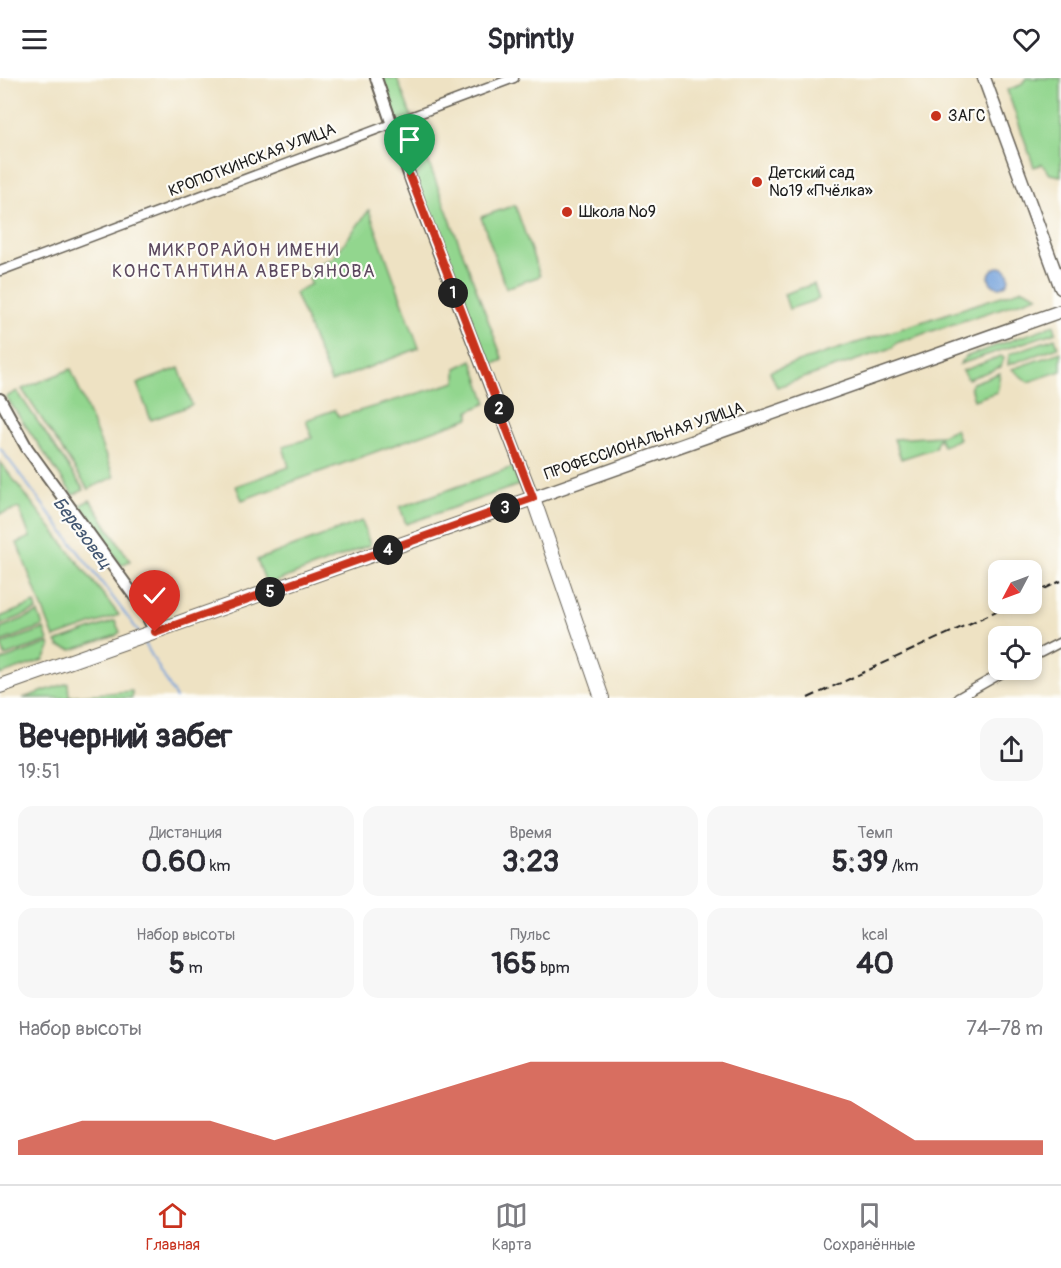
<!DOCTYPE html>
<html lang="ru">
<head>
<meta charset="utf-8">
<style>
	body { margin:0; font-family:Pangolin,sans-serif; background:#f7f7f7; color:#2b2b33; height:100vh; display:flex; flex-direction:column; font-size:22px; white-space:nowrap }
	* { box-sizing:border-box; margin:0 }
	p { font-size:20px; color:#7c7c81 }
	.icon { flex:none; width:33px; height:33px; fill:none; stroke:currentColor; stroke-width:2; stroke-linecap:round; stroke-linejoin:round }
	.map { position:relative; height:620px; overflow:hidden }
	.drawer { display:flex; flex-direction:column; background:#fff; flex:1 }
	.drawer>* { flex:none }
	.needle { width:39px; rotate:229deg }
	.buttons { position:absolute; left:988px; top:482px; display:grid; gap:12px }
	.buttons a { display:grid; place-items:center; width:54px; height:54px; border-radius:12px; background:#fff; box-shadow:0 3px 9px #0003; font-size:30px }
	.pin { position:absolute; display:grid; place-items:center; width:51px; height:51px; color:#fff; margin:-62px -26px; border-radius:50% 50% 50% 0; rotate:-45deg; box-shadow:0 0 6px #0007 }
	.pin .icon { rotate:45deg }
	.km { position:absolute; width:30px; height:30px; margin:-15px; border-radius:50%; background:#222; color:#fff; font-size:16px; line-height:30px; text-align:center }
	.round { display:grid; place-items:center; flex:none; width:63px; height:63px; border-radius:18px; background:#f7f7f7 }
	.overview { display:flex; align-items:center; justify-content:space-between; height:102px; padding:0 18px }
	h1 { font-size:33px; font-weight:800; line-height:45px }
	.stats { display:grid; grid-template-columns:repeat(3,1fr); gap:9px; height:102px; padding:6px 18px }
	.stats div { display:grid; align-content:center; border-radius:15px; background:#f7f7f7; text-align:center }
	.stats b { font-size:30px; font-weight:800 }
	.stats small { font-size:16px; font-weight:400 }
	.stats p { font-size:16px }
	.chart { height:168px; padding:12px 18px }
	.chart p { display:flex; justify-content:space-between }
	.chart svg { width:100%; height:108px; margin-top:6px; fill:#c8321e; opacity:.7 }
	header { display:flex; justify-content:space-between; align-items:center; height:78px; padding:0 18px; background:#fff; font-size:27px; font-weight:800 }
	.menu { display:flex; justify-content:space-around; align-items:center; height:84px; border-top:2px solid #e1e1e2; background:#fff; font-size:16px; color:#7c7c81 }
	.menu a { display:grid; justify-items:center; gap:3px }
	.menu .selected { color:#c8321e }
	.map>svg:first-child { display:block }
	.green { fill:#92d68e; stroke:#577955; stroke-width:1.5 }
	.water { fill:#72a0db; stroke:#475e7c; stroke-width:1.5 }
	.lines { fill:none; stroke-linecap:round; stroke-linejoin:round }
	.stream { stroke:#72a0db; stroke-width:2 }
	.minor-casing { stroke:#666156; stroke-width:11 }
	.tertiary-casing { stroke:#666156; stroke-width:14 }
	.secondary-casing { stroke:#666156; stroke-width:15 }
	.primary-casing { stroke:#666156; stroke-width:16 }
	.minor { stroke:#fff; stroke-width:8 }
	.tertiary { stroke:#fff; stroke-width:10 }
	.secondary { stroke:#fff; stroke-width:12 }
	.primary { stroke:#fff; stroke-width:14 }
	.rail { stroke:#1c1c1c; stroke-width:2; stroke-dasharray:9 4.5; stroke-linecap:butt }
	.route-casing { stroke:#fff; stroke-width:12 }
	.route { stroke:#c8321e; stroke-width:8 }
	.poi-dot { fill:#c8321e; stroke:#fdfcf7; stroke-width:2 }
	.labels { text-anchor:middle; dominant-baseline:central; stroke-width:4.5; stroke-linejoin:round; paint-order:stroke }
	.poi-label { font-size:16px; fill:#1c1c1c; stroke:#fdfcf7; text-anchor:start }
	.street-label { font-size:16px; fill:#1c1c1c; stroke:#fdfcf7 }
	.neighbourhood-label { font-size:18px; letter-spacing:1.5px; fill:#5c495f; stroke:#fdfcf7 }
	.water-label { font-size:18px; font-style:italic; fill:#435772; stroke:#fdfcf7 }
</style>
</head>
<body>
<header><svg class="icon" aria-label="menu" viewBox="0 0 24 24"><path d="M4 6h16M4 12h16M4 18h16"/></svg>Sprintly<svg class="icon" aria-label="heart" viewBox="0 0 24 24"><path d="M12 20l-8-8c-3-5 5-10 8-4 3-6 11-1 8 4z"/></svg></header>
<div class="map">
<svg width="1061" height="620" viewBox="0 0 1061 620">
	<rect width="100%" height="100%" fill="#fdfcf7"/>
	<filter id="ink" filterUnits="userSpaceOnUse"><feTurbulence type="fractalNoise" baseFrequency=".0167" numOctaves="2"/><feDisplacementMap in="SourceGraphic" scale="12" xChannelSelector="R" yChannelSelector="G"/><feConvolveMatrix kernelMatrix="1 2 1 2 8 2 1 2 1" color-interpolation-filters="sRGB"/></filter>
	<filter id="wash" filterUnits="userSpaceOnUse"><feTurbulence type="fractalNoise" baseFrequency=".008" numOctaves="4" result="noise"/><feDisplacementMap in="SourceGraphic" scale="24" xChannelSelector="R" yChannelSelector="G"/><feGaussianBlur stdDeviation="1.35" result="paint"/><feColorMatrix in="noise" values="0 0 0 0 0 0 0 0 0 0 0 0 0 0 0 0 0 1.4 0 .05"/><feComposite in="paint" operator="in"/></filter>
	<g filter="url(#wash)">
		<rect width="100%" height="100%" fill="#eee2c3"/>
		<g class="green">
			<polygon points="379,0 397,0 503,282 486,289"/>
			<polygon points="1026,0 1061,0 1061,98 1050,96 1042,86 1034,89 1007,12 1021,7"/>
			<polygon points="515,127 540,198 506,210 481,139"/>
			<polygon points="369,132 419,270 331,304 295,215 311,206 307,191 333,180"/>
			<polygon points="814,206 819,221 789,231 784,216"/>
			<polygon points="1023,211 1038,218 896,265 892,270 777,309 770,293"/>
			<polygon points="1054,247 1056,254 960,286 965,279"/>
			<polygon points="1055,260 1058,269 1008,287 1009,276"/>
			<polygon points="1061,274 1061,293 1028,304 1012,291"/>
			<polygon points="1001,278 1004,280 1001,289 968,301 962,293"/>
			<polygon points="472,282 487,325 469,333 469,340 242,422 236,408 289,389 283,368 312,360 306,342 334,332 339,339 456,304 456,290"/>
			<polygon points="179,290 192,327 151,342 137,306"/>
			<polygon points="71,291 114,399 88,411 22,311"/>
			<polygon points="1000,295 997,314 974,322 970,309 973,305"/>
			<polygon points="17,313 84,412 73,417 6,319"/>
			<polygon points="955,351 959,361 943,368 939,359 935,370 901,381 894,361 940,358"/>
			<polygon points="0,384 119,537 54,560 17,465 30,459 19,430 0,436"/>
			<polygon points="513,389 519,407 406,446 400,429"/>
			<polygon points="90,422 130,483 121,487 80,427"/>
			<polygon points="362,443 370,467 267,507 257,482"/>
			<polygon points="35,525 37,532 0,547 0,539"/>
			<polygon points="38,535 43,548 0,564 0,550"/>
			<polygon points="115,543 120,554 115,558 72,572 59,569 56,564"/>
			<polygon points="44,551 48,563 5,578 1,566"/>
			<polygon points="49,565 50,570 44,582 0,597 0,583"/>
			<polygon points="68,605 69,618 132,613 132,620 23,620"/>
		</g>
		<circle class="water" cx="999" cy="199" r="10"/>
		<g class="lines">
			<g class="stream">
				<polyline points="0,370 139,554"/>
				<polyline points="143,562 176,620"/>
			</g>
		</g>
	</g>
	<g filter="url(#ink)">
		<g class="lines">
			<g class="minor-casing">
				<g id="minor">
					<polyline points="0,193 514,0"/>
					<polyline points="1032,579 1061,564"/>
					<polyline points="958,620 1009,591"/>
				</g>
			</g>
			<g class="tertiary-casing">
				<g id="tertiary">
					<polyline points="376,0 412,105 533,420"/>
					<polyline points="0,321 27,370 143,530 155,554"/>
				</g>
			</g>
			<g class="secondary-casing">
				<g id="secondary">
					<polyline points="984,0 1061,210"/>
					<polyline points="533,420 1061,233"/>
				</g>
			</g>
			<g class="primary-casing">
				<polyline id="primary" points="0,608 533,420 602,620"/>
			</g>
			<use href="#minor" class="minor"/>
			<use href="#tertiary" class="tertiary"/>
			<use href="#secondary" class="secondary"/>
			<use href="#primary" class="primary"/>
			<g class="rail">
				<polyline points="1032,517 1061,503"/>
				<polyline points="808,620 1014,525"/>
			</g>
		</g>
	</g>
	<g class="lines" filter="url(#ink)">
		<g class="route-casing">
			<polyline id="route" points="155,554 533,420 410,98"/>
		</g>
		<use href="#route" class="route"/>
	</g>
	<g class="poi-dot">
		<circle cx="936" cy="38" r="6"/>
		<circle cx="757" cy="104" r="6"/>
		<circle cx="567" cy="134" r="6"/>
	</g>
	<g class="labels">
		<g class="poi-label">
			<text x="948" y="38">ЗАГС</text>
			<text x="769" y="95">Детский сад<tspan x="769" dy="18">№19 «Пчёлка»</tspan></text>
			<text x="579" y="134">Школа №9</text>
		</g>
		<g class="street-label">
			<text transform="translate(252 82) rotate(-21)">КРОПОТКИНСКАЯ УЛИЦА</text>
			<text transform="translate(644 363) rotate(-19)">ПРОФЕССИОНАЛЬНАЯ УЛИЦА</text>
		</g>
		<g class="neighbourhood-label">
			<text x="244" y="172">МИКРОРАЙОН ИМЕНИ<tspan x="244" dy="21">КОНСТАНТИНА АВЕРЬЯНОВА</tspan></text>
		</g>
		<g class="water-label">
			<text transform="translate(82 455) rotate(53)">Березовец</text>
		</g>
	</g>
</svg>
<div class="buttons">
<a><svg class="needle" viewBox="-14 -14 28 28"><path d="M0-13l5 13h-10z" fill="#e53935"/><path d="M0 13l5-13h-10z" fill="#7c7c81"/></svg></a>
<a><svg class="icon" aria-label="locate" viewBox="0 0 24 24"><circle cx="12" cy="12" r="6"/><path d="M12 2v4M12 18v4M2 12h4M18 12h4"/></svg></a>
</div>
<div class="pin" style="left:410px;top:98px;background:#1e9e55"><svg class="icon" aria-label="arrive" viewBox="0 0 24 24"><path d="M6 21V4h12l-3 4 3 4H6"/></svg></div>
<div class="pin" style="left:155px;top:554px;background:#d93025"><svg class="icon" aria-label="check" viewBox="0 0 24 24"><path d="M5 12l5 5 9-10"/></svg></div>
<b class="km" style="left:453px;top:215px">1</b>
<b class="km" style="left:499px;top:331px">2</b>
<b class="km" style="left:505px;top:430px">3</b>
<b class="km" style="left:388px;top:472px">4</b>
<b class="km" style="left:270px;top:514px">5</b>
</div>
<section class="drawer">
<div class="overview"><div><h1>Вечерний забег</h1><p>19:51</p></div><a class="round"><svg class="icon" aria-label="share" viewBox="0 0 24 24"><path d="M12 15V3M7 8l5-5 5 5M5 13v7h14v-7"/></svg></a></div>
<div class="stats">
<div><p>Дистанция</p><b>0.60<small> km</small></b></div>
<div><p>Время</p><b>3:23</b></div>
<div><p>Темп</p><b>5:39<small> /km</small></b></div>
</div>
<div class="stats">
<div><p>Набор высоты</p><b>5<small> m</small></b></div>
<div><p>Пульс</p><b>165<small> bpm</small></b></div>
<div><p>kcal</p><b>40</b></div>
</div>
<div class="chart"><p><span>Набор высоты</span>74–78 m</p>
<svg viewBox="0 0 160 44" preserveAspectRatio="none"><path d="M0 44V38L10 30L20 30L30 30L40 38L50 30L60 22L70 14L80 6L90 6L100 6L110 6L120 14L130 22L140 38L150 38L160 38V44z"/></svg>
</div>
</section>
<nav class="menu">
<a class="selected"><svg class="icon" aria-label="home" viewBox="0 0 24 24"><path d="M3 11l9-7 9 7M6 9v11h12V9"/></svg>Главная</a>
<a><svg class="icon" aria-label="map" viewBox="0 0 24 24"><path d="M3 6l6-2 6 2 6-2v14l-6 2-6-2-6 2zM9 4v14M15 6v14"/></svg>Карта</a>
<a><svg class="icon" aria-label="saved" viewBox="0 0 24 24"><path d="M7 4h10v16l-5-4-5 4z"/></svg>Сохранённые</a>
</nav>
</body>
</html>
